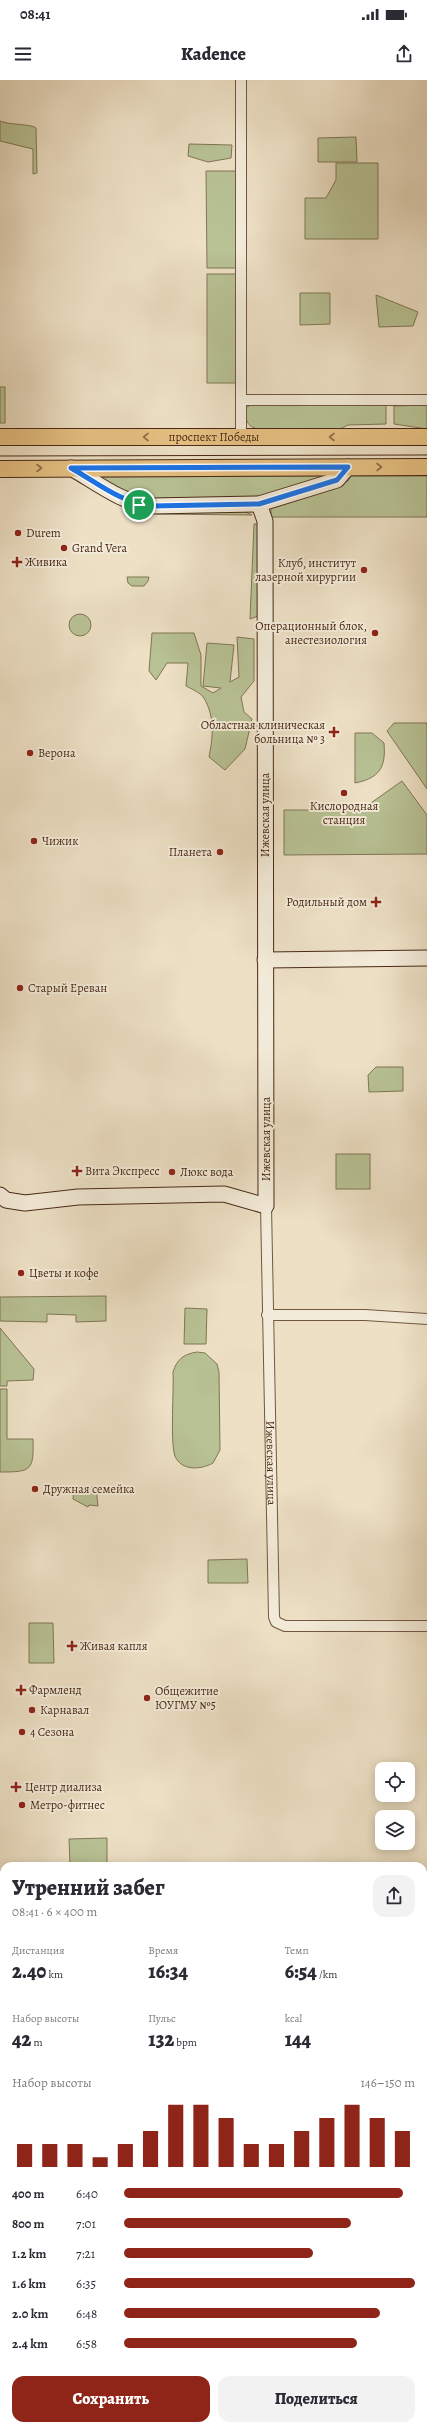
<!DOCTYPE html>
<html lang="ru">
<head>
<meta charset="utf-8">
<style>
	body { margin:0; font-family:Alegreya,serif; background:#f2f2f3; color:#2b2b33; height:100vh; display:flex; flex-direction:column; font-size:15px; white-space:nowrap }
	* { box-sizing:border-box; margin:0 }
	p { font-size:13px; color:#7c7c81 }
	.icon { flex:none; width:22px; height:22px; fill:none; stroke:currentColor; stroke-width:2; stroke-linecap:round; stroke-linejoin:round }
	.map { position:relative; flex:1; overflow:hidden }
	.drawer { position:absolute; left:0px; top:1782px; width:427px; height:568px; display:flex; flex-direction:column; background:#fff; border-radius:12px 12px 0 0; box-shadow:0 2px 10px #0003 }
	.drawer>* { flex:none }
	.tools { position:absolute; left:375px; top:1682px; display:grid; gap:8px }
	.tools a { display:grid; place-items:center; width:40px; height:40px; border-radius:8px; background:#fff; box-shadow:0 2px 10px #0003; font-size:20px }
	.pin { position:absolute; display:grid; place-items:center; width:34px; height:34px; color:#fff; margin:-17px; border:2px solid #fff; border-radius:50%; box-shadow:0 1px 4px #0007 }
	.round { display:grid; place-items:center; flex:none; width:42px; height:42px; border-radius:12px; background:#f2f2f3 }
	.overview { display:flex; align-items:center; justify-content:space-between; height:68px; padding:0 12px }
	h1 { font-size:22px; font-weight:800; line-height:30px }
	.stats { display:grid; grid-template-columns:repeat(3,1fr); gap:6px; height:68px; padding:4px 12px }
	.stats div { display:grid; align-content:center }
	.stats b { font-size:20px; font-weight:800 }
	.stats small { font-size:11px; font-weight:400 }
	.stats p { font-size:11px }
	.chart { height:112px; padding:8px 12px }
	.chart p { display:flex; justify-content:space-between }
	.chart svg { width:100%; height:72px; margin-top:4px; stroke:#8f2418; stroke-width:6 }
	.primary-button { display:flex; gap:8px; margin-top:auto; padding:8px 12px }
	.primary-button a { flex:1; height:46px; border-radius:12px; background:#8f2418; color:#fff; font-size:16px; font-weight:800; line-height:46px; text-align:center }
	.primary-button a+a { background:#f2f2f3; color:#2b2b33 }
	ul { padding:0 12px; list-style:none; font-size:13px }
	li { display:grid; grid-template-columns:64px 48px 1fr; align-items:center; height:30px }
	li i { height:10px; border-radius:5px; background:#8f2418 }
	.status { display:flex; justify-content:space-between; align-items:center; height:28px; padding:0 20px; background:#fff; direction:ltr }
	.status svg { height:11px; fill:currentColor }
	header { display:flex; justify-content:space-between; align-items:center; height:52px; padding:0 12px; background:#fff; font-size:18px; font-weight:800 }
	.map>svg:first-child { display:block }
	.green { fill:#b8c295; stroke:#807655 }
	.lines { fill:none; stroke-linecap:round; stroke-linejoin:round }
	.street-casing { stroke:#725741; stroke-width:12 }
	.secondary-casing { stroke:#492915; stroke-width:17 }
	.primary-casing { stroke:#492915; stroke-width:18 }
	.street { stroke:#f3ebd9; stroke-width:10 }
	.secondary { stroke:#f3ebd9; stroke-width:15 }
	.primary { stroke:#e6c082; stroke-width:16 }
	.tram { stroke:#492915; stroke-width:1 }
	.oneway { stroke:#906d46 }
	.route-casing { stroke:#fff; stroke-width:8 }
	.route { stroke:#1a73e8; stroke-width:5 }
	.poi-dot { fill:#8f2418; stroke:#f3ebd9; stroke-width:1.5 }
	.labels { text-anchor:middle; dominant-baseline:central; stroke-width:4; stroke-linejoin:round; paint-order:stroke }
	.street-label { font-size:12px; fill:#492915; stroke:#f3ebd9 }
	.poi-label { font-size:12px; fill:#492915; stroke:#f3ebd9; text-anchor:start }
</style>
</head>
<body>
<div class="status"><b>08:41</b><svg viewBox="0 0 49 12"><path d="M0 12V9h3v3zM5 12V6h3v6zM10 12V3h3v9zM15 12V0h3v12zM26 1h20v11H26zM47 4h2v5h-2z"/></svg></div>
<header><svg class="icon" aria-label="menu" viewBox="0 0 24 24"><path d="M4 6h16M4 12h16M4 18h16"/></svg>Kadence<svg class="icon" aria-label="share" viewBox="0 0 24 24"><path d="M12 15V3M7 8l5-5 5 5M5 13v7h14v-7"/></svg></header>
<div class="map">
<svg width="427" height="2350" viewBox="0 0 427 2350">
	<rect width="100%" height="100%" fill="#ede0c5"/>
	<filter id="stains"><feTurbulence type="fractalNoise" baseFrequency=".005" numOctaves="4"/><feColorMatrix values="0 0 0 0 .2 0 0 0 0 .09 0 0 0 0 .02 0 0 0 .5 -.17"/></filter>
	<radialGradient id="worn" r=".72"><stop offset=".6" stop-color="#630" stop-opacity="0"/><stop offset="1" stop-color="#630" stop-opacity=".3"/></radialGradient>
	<g class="green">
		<path d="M0,41C9,45 32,44 36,48L37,93L33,94V69L0,61Z"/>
		<polygon points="356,57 357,82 318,82 318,58"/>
		<polygon points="189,64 232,65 231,78 208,82 188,76"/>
		<polygon points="336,83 378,83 378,159 305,159 305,118 326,118 336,100"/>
		<polygon points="206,91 237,91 237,188 207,188"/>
		<rect x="207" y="194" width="30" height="109"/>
		<polygon points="300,213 330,213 330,244 300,245"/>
		<polygon points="376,215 418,232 413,246 379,247"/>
		<rect x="0" y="307" width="5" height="36"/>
		<path d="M251,325H386V344L348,345L340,349H259C246,347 246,340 245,328Z"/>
		<polygon points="427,325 427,349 394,344 394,326"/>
		<polygon points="328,396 253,419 136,419 96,397"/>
		<polygon points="351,396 427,396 427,437 271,437 271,426 275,423 348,401"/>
		<polygon points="244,431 252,435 156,434 157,433"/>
		<polygon points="254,444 259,444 258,536 250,539"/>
		<polygon points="127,497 149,497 148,501 144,506 132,506 128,503"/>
		<circle cx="80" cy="545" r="11"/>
		<path d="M152,553H194L201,575V606L213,613L221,608L203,606L207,563L234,565L230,602L239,597L237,557L254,559V601L241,617L244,632L252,639L245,669L225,690L209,677C213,657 215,637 204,618C201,613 192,609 186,606L188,583H167L156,600L149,591Z"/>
		<polygon points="394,643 427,643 427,709 387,651"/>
		<path d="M355,653H372L384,663C386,687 380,698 355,703Z"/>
		<polygon points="402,701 427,735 427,774 284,775 284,730 361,730"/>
		<polygon points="376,987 403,987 403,1011 369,1012 368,995"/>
		<rect x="336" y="1074" width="34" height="35"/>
		<polygon points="106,1216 106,1241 76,1242 76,1235 47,1234 47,1242 0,1241 0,1217"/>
		<polygon points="185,1228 207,1229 206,1264 184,1264"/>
		<polygon points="0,1248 34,1289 33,1300 7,1301 7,1306 0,1306"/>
		<path d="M197,1272L205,1273L217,1284L219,1292L220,1370L213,1383C201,1390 181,1391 175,1376C170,1362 174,1310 173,1292C177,1279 184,1274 197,1272Z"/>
		<path d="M0,1309H7V1359H33C34,1391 31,1392 0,1392Z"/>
		<polygon points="74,1406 96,1407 98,1426 89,1425 88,1427 73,1419"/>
		<polygon points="247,1479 248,1503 208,1503 208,1480"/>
		<polygon points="29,1543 53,1543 54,1583 29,1583"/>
		<polygon points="107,1758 107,1785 70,1785 69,1759"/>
		<polygon points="175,2346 290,2346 283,2350 183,2350"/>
	</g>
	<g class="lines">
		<g class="street-casing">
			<g id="street">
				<polyline points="241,0 241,320"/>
				<polyline points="241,357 241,320 427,320"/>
				<path id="s1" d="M266,1126L274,1537L276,1542L285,1546H427"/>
				<polyline points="267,1235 365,1235 427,1239"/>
				<polyline points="423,1944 427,1944"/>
			</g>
		</g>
		<g class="secondary-casing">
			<g id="secondary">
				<path d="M71,388C96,402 123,424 152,426L259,424L337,400L348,387"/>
				<polyline points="265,880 427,878"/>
				<polyline points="0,1115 6,1120 25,1123 78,1117 224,1114 266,1126 265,441 259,424"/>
				<polyline points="0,1987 4,1987"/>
			</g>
		</g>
		<g class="primary-casing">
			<g id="primary">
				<path id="s2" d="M0,357H427"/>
				<polyline points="0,389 427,387"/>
				<polyline points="423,2006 427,2006"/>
				<polyline points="0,2008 4,2008"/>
				<polyline points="423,2025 427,2025"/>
				<polyline points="0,2029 4,2029"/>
			</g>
		</g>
		<use href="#street" class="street"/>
		<use href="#secondary" class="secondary"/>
		<use href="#primary" class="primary"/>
		<polyline class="tram" points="0,376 427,375"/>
	</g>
	<defs><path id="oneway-chevron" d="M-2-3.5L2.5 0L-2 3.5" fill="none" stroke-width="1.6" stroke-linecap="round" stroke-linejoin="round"/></defs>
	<g class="oneway">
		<use href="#oneway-chevron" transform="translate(146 357) rotate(-180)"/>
		<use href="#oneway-chevron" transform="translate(332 357) rotate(180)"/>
		<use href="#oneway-chevron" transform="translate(379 387)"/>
		<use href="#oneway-chevron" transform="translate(39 388)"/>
	</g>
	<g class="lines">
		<g class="route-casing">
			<path id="route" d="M348,387L337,400L259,424L152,426C123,424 96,402 71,388Z"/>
		</g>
		<use href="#route" class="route"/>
	</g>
	<g class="poi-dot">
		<circle cx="18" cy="453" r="4"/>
		<circle cx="64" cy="468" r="4"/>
		<path d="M15 476h4v4h4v4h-4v4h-4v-4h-4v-4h4z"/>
		<circle cx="364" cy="490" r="4"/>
		<circle cx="375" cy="553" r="4"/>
		<path d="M332 646h4v4h4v4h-4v4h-4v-4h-4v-4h4z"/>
		<circle cx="30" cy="673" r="4"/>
		<circle cx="344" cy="713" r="4"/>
		<circle cx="34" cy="761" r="4"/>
		<circle cx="220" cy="772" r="4"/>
		<path d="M374 816h4v4h4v4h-4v4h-4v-4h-4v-4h4z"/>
		<circle cx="20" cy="908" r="4"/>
		<path d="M75 1085h4v4h4v4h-4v4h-4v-4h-4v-4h4z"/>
		<circle cx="172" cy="1092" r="4"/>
		<circle cx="21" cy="1193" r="4"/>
		<circle cx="35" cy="1409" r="4"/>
		<path d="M70 1560h4v4h4v4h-4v4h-4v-4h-4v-4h4z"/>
		<path d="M19 1604h4v4h4v4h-4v4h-4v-4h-4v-4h4z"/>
		<circle cx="147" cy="1618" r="4"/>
		<circle cx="32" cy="1630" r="4"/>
		<circle cx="22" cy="1652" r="4"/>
		<path d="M14 1701h4v4h4v4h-4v4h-4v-4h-4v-4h4z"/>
		<circle cx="22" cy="1725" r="4"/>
	</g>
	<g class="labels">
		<g class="street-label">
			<text stroke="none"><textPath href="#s2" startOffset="214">проспект Победы</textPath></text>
			<text transform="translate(265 735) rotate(-90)">Ижевская улица</text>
			<text transform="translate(266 1059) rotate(-90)">Ижевская улица</text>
			<text stroke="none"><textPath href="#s1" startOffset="257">Ижевская улица</textPath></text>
		</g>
		<g class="poi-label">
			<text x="26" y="453">Durem</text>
			<text x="72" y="468">Grand Vera</text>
			<text x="25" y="482">Живика</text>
			<text x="356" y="483" text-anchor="end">Клуб, институт<tspan x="356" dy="14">лазерной хирургии</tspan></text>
			<text x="367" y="546" text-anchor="end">Операционный блок,<tspan x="367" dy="14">анестезиология</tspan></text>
			<text x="325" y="645" text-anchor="end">Областная клиническая<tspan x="325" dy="14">больница № 3</tspan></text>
			<text x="38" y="673">Верона</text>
			<text x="344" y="726" text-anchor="middle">Кислородная<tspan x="344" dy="14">станция</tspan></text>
			<text x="42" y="761">Чижик</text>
			<text x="212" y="772" text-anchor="end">Планета</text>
			<text x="367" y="822" text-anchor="end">Родильный дом</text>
			<text x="28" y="908">Старый Ереван</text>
			<text x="85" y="1091">Вита Экспресс</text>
			<text x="180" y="1092">Люкс вода</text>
			<text x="29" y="1193">Цветы и кофе</text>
			<text x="43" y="1409">Дружная семейка</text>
			<text x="80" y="1566">Живая капля</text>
			<text x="29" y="1610">Фармленд</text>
			<text x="155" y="1611">Общежитие<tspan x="155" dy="14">ЮУГМУ №5</tspan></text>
			<text x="40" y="1630">Карнавал</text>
			<text x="30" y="1652">4 Сезона</text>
			<text x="25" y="1707">Центр диализа</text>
			<text x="30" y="1725">Метро-фитнес</text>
		</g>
	</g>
	<rect width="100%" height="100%" filter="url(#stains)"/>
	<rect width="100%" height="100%" fill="url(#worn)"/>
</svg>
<div class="tools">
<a><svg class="icon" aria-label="locate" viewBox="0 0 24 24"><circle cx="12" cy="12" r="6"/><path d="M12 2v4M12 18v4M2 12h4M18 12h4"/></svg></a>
<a><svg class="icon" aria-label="layers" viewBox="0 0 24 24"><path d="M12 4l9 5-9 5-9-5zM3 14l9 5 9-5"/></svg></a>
</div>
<div class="pin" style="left:139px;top:425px;background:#1e9e55"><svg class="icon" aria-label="arrive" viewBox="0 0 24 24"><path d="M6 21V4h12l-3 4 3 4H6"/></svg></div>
<section class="drawer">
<div class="overview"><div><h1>Утренний забег</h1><p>08:41 · 6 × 400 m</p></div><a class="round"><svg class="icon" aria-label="share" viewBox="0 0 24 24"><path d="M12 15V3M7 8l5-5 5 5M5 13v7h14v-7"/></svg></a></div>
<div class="stats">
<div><p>Дистанция</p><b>2.40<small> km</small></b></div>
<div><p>Время</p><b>16:34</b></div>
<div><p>Темп</p><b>6:54<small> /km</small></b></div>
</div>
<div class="stats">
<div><p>Набор высоты</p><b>42<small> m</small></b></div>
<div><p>Пульс</p><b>132<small> bpm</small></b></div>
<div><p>kcal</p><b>144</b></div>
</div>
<div class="chart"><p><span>Набор высоты</span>146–150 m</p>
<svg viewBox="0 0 160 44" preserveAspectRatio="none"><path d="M5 44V30M15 44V30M25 44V30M35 44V38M45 44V30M55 44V22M65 44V6M75 44V6M85 44V14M95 44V30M105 44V30M115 44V22M125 44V14M135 44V6M145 44V14M155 44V22"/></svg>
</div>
<ul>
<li><b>400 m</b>6:40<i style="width:96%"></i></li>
<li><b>800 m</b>7:01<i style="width:78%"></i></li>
<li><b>1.2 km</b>7:21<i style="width:65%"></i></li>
<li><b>1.6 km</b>6:35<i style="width:100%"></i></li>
<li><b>2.0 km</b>6:48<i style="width:88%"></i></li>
<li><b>2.4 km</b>6:58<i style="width:80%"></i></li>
</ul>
<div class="primary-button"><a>Сохранить</a><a>Поделиться</a></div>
</section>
</div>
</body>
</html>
